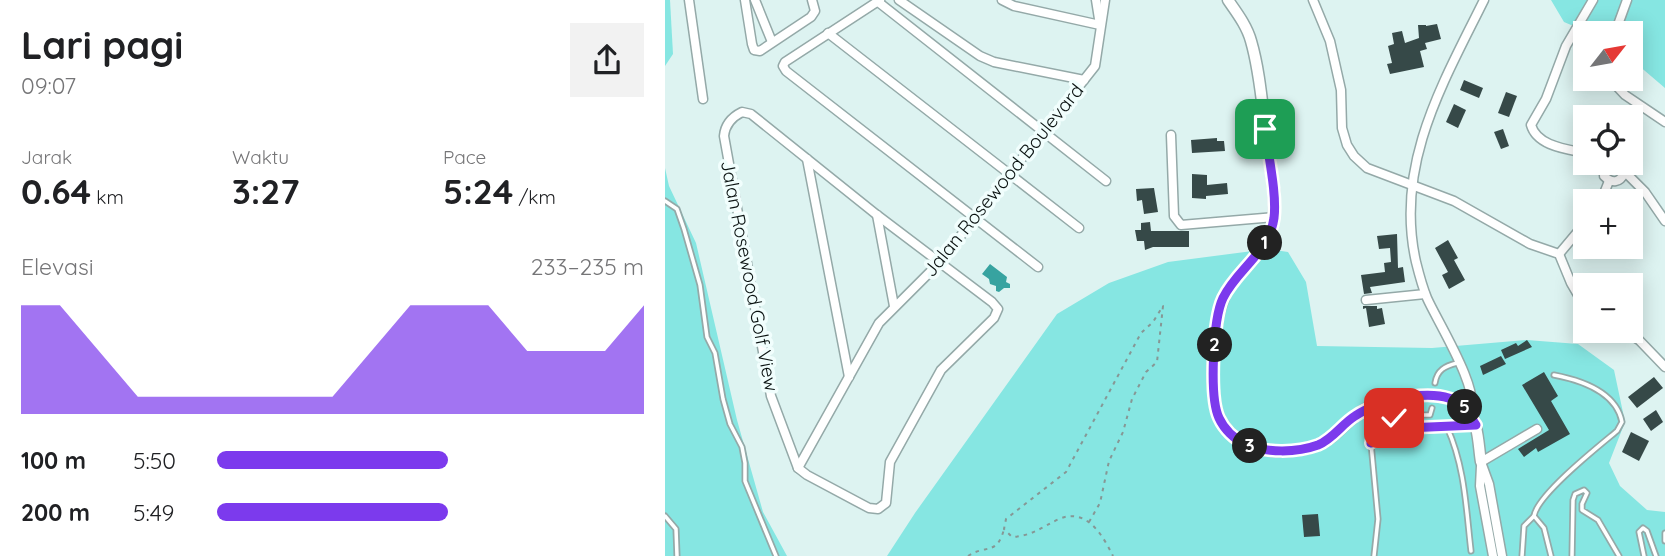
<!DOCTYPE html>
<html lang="id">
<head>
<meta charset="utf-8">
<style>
	body { margin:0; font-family:Quicksand,sans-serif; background:#f2f2f2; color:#202124; height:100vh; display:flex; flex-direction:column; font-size:26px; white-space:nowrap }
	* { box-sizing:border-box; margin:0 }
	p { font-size:23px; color:#757577 }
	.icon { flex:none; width:38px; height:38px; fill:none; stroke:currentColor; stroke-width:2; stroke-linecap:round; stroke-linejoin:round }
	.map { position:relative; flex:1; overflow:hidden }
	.panel { display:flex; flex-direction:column; background:#fff; width:665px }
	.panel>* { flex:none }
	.needle { width:46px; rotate:59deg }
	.buttons { position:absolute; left:908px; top:21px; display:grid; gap:14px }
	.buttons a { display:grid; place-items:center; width:70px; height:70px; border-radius:0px; background:#fff; box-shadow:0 4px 18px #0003; font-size:35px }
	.pin { position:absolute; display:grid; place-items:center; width:60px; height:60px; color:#fff; margin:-30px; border-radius:14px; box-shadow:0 4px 10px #0006 }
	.km { position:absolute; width:35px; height:35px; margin:-18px; border-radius:50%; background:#222; color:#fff; font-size:19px; line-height:35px; text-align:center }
	.round { display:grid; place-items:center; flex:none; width:74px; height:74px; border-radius:0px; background:#f2f2f2 }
	.headline { display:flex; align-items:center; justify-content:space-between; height:119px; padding:0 21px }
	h1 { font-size:38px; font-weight:700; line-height:52px }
	.stats { display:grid; grid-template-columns:repeat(3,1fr); gap:10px; height:119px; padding:7px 21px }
	.stats div { display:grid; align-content:center }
	.stats b { font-size:35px; font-weight:700 }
	.stats small { font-size:19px; font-weight:400 }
	.stats p { font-size:19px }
	.chart { height:196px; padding:14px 21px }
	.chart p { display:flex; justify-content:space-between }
	.chart svg { width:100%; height:126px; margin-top:7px; fill:#7c3aed; opacity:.7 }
	ul { padding:0 21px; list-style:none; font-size:23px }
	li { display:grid; grid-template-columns:112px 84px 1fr; align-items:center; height:52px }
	li i { height:18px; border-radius:9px; background:#7c3aed }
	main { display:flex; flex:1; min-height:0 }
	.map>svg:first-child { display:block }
	.green { fill:#86e6e2 }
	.water { fill:#37a3a0 }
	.building { fill:#364948 }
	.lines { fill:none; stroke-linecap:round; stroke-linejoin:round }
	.service-casing { stroke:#94a9a8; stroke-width:7 }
	.minor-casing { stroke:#94a9a8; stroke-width:11 }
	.tertiary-casing { stroke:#94a9a8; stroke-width:13 }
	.path { stroke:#869795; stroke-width:2; stroke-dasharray:3.5 5; stroke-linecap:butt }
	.service { stroke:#fff; stroke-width:3.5 }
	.minor { stroke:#fff; stroke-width:8 }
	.tertiary { stroke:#fff; stroke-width:10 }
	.route-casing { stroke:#fff; stroke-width:14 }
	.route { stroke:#7c3aed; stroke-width:9 }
	.labels { text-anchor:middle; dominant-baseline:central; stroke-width:7; stroke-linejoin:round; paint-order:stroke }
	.street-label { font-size:19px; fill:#0a1211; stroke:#f1fefd }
</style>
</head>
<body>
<main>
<section class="panel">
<div class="headline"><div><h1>Lari pagi</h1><p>09:07</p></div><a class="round"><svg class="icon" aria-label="share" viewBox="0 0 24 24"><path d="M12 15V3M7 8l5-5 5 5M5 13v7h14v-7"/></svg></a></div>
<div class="stats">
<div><p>Jarak</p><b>0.64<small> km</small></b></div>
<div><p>Waktu</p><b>3:27</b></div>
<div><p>Pace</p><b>5:24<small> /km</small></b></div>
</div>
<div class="chart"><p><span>Elevasi</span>233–235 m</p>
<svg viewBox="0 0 160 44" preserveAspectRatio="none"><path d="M0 44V6L10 6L20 22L30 38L40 38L50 38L60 38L70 38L80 38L90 22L100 6L110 6L120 6L130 22L140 22L150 22L160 6V44z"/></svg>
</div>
<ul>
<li><b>100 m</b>5:50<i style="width:54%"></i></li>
<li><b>200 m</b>5:49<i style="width:54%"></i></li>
</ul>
</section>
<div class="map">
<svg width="1000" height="556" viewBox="0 0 1000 556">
	<rect width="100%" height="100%" fill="#ddf3f1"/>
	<g class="green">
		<polygon points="0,0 5,0 8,54 0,66"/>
		<polygon points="886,0 1000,0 1000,88 966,59 966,33 925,33 899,22"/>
		<polygon points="0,168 4,186 31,243 72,420 98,512 122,556 0,556"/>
		<polygon points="603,249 623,252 641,282 652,346 767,348 862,340 913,344 949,370 960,422 944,463 955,486 982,510 1000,512 1000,556 222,556 250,513 392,314 444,283 503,262"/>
	</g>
	<polygon class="water" points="325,264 342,277 341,282 345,284 345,288 339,288 334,292 331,291 331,286 325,284 324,279 317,274"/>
	<g class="building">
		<polygon points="772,24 776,39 760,43 762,49 755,51 759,67 725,74 722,64 727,63 723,46 729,44 727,33 737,31 740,43 754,38 753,25 761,25 761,26"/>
		<polygon points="799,80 818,88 814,98 795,90"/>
		<polygon points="841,92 852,96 844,117 833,113"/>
		<polygon points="789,104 801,110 793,128 781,122"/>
		<polygon points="838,129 844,146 836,149 829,132"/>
		<polygon points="552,138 552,141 559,141 560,151 527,153 526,140"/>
		<polygon points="527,174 542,175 542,185 562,183 563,194 541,196 541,199 527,198"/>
		<polygon points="489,188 493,212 479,214 477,200 472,201 471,189"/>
		<polygon points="485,222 486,231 524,231 524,247 488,247 480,250 479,241 472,241 470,230 476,230 476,223"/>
		<polygon points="732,234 733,268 738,267 740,282 705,287 707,293 699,294 696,275 720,272 719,263 726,262 725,248 714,249 712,236"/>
		<polygon points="783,240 793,258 789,260 800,280 784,289 777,275 783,272 770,248"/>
		<polygon points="698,306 712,306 712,309 717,308 720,324 704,327 701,308 698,309"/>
		<polygon points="862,340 867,347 840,359 836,350 851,343 853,346"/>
		<polygon points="836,356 841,364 818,375 815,366"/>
		<polygon points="879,372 893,396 886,401 905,434 873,452 871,448 859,457 853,449 884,430 857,385"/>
		<polygon points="989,377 998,388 972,408 963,397"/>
		<polygon points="991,410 998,422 986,431 978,419"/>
		<polygon points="966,432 984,441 974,461 957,452"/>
		<polygon points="653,514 655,536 639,537 637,515"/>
	</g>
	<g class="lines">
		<g class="service-casing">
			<g id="service">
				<polyline points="0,201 12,209 19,229 35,285 42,337 50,353 58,399 65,424 77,447 80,463 80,481 111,556"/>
				<path d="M770,383C772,370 780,366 792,363"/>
				<path d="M782,427C800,467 801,508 806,551"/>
				<path d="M707,437C711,413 746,415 765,415L767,408"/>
				<polyline points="0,516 11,529 12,556"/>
				<path d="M869,516C872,495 934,446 952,431L957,422C951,391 915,380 889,375"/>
				<polyline points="1000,533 1000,541"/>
				<path d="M709,556L713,519L706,443L708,436C733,425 780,426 808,425"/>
				<polyline points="857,556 859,526 869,516 879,528 886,556"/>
				<polyline points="907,556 908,500 910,494 919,490 922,493 917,504 917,510 933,520 954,556"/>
				<polyline points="979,556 974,532 978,528 982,531 991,556"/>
			</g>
		</g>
		<g class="minor-casing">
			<g id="minor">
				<polyline points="24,0 38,99"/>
				<polyline points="80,0 87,44 89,50 95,51 146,17 150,11 147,0"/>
				<polyline points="90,0 107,42"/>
				<polyline points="215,0 120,62 118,66 121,71 373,267"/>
				<polyline points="234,0 315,56 329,62 419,80"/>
				<polyline points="337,0 349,6 435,25"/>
				<polyline points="431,0 434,19"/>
				<polyline points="648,0 665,41 676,90 677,128 682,145 689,156 702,168 789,201 865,244 894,254 906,283 920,307"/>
				<polyline points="212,1 441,181"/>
				<polyline points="163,33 414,228"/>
				<polyline points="950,33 962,0"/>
				<polyline points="945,79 960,95 1000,122"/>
				<path d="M77,112L86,114L212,215L327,302L333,309L329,318L276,370L225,462L221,503L213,509L204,508L142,475L133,468L106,396L59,136C60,125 67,117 77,112Z"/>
				<polyline points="506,135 509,216 516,225 609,217"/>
				<path d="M920,153C901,149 872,146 866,125L881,99L901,46L928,0"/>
				<polyline points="142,159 184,377"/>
				<path d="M940,163L939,176C947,184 955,183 960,172"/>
				<polyline points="956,163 960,172 980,192 1000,221"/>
				<polyline points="936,201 944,181"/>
				<polyline points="212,215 229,306"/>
				<polyline points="894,254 920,223"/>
				<polyline points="701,300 760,294"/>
				<polyline points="960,331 974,340 1000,367"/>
				<path d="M805,415C818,393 772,321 762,298C757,286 754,274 751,262C729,165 778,83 819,0"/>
				<polyline points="816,462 824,484 837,556"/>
				<polyline points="816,462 872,429"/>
				<polyline points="816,466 815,486 828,556"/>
				<polyline points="133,468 214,323 275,262 430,66 440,0"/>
			</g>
		</g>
		<g class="tertiary-casing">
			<path id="tertiary" d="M563,0C572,13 582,26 586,41C595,72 597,104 601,135C604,164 615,202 606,230C598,253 580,267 566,285C547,309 545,379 551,409C555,424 566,437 581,444C601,454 631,453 653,445C671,438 682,419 699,410C723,396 778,387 800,407C814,420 813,444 816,462"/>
		</g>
		<g class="path">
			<path d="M424,522L435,503L444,461L458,432L467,399L481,372L492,362L498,306L488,322L476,333L401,472L341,519L339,529L347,537C367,536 377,527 394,519C422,507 438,536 448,556"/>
			<path d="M303,556C321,544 332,556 339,529"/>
		</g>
		<use href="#service" class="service"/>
		<use href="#minor" class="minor"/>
		<use href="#tertiary" class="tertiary"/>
	</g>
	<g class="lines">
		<g class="route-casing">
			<path id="route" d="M600,129C603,155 612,193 609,218C604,253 572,269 558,298C548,319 544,397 554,418C559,429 569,439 580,444C601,453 631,453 653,445C668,439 677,424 690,416C715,399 775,384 800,407C804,412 807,420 811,425L741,428L725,430L708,436L706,443C709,427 714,422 729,418"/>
		</g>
		<use href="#route" class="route"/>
	</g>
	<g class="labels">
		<g class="street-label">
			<text transform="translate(338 180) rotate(-51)">Jalan Rosewood Boulevard</text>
			<text transform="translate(85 276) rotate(79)">Jalan Rosewood Golf View</text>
		</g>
	</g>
</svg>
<div class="buttons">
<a><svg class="needle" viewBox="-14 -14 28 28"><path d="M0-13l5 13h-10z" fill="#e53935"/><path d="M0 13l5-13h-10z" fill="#757577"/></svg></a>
<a><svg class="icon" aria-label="locate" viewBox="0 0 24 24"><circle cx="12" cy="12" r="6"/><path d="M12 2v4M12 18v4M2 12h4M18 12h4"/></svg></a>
<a>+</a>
<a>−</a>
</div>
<div class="pin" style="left:600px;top:129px;background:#1e9e55"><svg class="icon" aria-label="arrive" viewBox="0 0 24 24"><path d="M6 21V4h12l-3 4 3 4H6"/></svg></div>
<div class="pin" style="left:729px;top:418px;background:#d93025"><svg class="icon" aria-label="check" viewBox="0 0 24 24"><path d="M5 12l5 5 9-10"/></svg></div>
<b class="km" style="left:600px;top:243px">1</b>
<b class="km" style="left:550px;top:345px">2</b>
<b class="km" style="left:585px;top:446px">3</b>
<b class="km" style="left:800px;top:407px">5</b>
</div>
</main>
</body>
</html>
